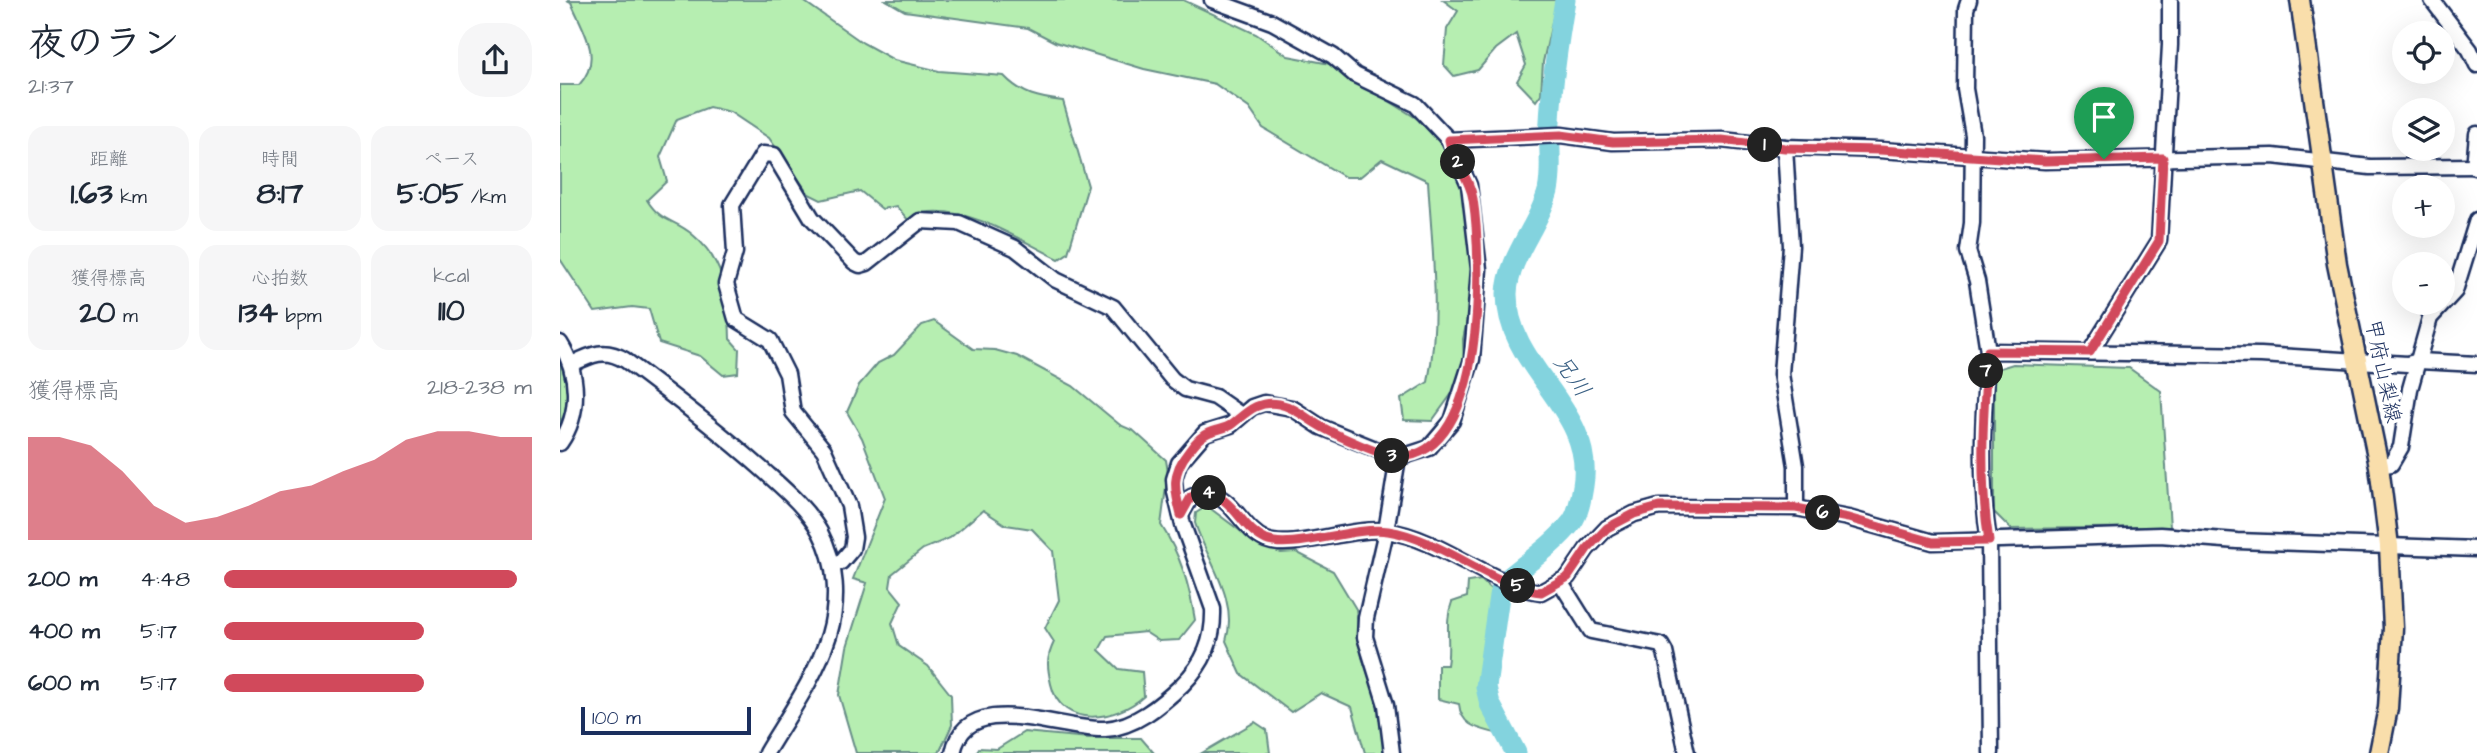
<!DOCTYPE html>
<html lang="ja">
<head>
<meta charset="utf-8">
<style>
	body { margin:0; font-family:"Architects Daughter","Klee One",sans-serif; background:#f6f6f7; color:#1f2937; height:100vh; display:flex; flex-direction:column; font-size:26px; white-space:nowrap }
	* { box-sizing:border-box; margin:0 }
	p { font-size:23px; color:#747a83 }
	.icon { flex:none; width:38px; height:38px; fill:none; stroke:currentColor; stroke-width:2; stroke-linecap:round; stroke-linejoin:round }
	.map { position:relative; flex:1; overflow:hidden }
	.details { display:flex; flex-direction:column; background:#fff; width:560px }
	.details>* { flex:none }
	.buttons { position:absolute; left:1832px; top:21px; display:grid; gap:14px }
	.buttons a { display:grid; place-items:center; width:63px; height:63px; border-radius:50%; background:#fff; box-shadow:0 7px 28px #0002; font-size:35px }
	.scale { position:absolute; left:21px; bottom:18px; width:170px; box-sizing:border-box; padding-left:7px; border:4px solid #1b2f5e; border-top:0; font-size:19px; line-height:24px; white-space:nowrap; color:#1b2f5e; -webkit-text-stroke:5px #fff; paint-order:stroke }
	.pin { position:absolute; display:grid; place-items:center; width:60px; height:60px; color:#fff; margin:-72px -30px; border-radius:50% 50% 50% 0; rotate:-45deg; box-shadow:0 0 7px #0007 }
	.pin .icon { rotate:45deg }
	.km { position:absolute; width:35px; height:35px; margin:-18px; border-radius:50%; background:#222; color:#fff; font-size:19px; line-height:35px; text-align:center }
	.round { display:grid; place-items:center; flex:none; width:74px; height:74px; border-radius:28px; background:#f6f6f7 }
	.summary { display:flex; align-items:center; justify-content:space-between; height:119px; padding:0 28px }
	h1 { font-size:38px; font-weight:700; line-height:52px }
	.stats { display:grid; grid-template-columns:repeat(3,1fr); gap:10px; height:119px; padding:7px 28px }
	.stats div { display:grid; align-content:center; border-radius:18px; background:#f6f6f7; text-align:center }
	.stats b { font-size:30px; font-weight:700 }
	.stats small { font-size:19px; font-weight:400 }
	.stats p { font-size:19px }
	.chart { height:196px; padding:14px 28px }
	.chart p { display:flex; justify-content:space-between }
	.chart svg { width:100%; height:126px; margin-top:7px; fill:#d1495b; opacity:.7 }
	ul { padding:0 28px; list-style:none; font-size:23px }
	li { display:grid; grid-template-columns:112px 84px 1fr; align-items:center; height:52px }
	li i { height:18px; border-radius:9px; background:#d1495b }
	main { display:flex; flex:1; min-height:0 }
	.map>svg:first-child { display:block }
	.green { fill:#b6eeb1; stroke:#688e88; stroke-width:2 }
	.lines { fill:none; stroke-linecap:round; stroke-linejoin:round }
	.river { stroke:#83d3de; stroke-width:21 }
	.minor-casing { stroke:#1b2f5e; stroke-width:19 }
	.major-casing { stroke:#1b2f5e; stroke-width:23 }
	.minor { stroke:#fff; stroke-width:14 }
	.major { stroke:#f9deab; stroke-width:18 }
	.route-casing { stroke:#fff; stroke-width:14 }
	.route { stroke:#d1495b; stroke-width:9 }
	.labels { text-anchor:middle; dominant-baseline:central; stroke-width:7; stroke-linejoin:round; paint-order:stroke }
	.street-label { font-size:21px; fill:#1b2f5e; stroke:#fff }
	.water-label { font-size:23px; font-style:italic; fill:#3a6084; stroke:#fff }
</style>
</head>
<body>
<main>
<section class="details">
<div class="summary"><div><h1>夜のラン</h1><p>21:37</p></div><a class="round"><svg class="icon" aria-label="share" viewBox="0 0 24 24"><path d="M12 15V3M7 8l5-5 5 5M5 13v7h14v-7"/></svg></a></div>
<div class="stats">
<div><p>距離</p><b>1.63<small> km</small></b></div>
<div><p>時間</p><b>8:17</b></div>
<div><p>ペース</p><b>5:05<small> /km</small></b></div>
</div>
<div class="stats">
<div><p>獲得標高</p><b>20<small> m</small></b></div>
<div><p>心拍数</p><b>134<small> bpm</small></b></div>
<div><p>kcal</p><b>110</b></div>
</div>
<div class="chart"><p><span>獲得標高</span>218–238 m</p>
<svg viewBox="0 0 160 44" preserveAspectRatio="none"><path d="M0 44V8L10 8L20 11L30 20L40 32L50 38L60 36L70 32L80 27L90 25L100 20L110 16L120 9L130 6L140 6L150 8L160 8V44z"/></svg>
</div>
<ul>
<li><b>200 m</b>4:48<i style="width:95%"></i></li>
<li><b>400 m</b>5:17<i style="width:65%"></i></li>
<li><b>600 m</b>5:17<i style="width:65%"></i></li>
</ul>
</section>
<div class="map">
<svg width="1917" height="753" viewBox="0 0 1917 753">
	<rect width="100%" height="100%" fill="#fff"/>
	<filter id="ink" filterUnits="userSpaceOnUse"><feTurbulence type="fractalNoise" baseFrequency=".0143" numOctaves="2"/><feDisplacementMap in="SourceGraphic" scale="14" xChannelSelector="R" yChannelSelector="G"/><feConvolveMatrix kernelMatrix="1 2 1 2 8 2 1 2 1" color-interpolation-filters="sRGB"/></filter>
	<g filter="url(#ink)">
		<g class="green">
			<path d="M7,0H242L303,43L334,60L379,71L444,76C462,95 479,98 503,101L528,186L508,253L499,259C461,241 413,208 369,212C362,212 355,218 349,221L336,206L322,209L300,191L261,200L249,194L209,138L170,112L149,107L117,119L100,157L107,181L87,200C101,223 115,219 133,235C166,262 169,299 170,339L179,349L178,373L163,375L140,356L99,343L89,309L72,307L35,312L0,259V85H19C44,58 23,31 11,2Z"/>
			<path d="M326,0H623L696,34L728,56L770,64L861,121L886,146L905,194L913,270L911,302L903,339L904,368L893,392L872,421L844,420L841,399L868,382C881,316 872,247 868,181L822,159L800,177H785L703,128L689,108L655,84L584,69L495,42L468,28L345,11Z"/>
			<polygon points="883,0 997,0 983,62 981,94 976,101 957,81 966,65 956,34 936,49 918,70 894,76 884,65 887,29 898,11"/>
			<path d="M374,321L413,349L435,350L457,356L513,386L560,425L574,431L606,460L608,472L601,525C621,556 629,584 635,620L619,640L599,641L585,632L547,636L539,650L559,669L582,672L584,696C557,721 501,730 491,684C487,666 486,659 494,642L485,628L499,600L493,551L472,529L446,525L423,510L390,538L363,549L332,574L330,587L342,602L332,623L339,646L368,666L391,695L392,725L379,753H296L279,695L287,647L307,583L293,579L325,498L302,438L287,412L299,385L318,363L334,355L362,325Z"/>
			<path d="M0,362C7,382 12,403 0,423Z"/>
			<polygon points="1453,364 1569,368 1601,391 1610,527 1451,529 1434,512 1434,377 1440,368"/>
			<path d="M647,506L698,544L721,553L736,552L773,571L796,609L802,657L817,699L826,753H805L792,707L761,693L731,712L681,674L666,641C679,599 647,561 635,523L636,513Z"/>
			<path d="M921,580L934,592L920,676L923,704L936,724L935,733C916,728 901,725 899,704L878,699V665H887C891,643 884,622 892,602L907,597L908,582Z"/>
			<polygon points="695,722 707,730 710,753 642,753"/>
			<polygon points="464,732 529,738 581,738 594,753 416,753 419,748 437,749"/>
		</g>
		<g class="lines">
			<path class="river" d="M956,753L930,704L926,687L939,596L944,582C966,563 994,545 1012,522C1019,512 1021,498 1023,486C1036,408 947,370 947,294C948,257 979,226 988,191C993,168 988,144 990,121C992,80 998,41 1005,0"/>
			<g class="minor-casing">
				<g id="minor">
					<polyline points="1409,0 1406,9 1405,89 1413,135 1412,223 1408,251 1417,281 1428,351"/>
					<polyline points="1872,0 1910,50 1917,65"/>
					<polyline points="889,140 1001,135 1053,142 1162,140 1225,147 1320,150 1485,161 1713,156 1810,167 1917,166"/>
					<polyline points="1225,147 1231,246 1221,374 1236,466 1236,508"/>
					<polyline points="1914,167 1917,134"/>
					<path d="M0,343C19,373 21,413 0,443"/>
					<polyline points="1530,352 1599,241 1610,45 1610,0"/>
					<path d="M12,364C32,354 45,348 65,360C112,395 159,431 203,470C224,489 246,507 260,532C277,564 279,601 269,635C256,677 228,716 206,753"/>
					<polyline points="1819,466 1831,464 1841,447 1850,389 1870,318 1895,291 1917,220"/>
					<path d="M621,515L631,497L644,492C673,495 681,529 706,540C732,551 792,526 828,531C882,539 933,587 981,592L1008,577L1027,549L1047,528L1074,514L1099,507L1236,508L1288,518L1373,542L1600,535L1677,541L1917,549"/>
					<polyline points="273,566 281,562 292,549 294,537 289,506 264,450 233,412 227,374 210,340 176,319 166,284 175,252 172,205 203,154 214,155 252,218 294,262 300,265 307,263 360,221 399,223 455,248 496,280 553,307 612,379 625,389 655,397 681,415"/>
					<polyline points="1001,583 1031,631 1101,645 1105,652 1127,753"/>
					<path d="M393,753C406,686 503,732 545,729C575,727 601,705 622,685C644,663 654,640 653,609L623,525L615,492L614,479L619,463L645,433L671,425L692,407L704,403L732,408L761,427L838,458L869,448L892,421L912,359L919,269L909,185L889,140L855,104L795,75L773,56L712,22L652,0"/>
					<polyline points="832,753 826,705 805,637 806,618 826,531 838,458"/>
					<path d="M1431,753L1429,541C1419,480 1423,412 1428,351L1701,355L1847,364L1859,361L1917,364"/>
				</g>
			</g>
			<g class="major-casing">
				<polyline id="major" points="1740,0 1777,264 1819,466 1829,546 1833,628 1828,708 1819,753"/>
			</g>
			<use href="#minor" class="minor"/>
			<use href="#major" class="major"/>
		</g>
	</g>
	<g class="lines" filter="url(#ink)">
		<g class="route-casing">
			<path id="route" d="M1001,135L1053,142L1162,140L1225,148L1320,150L1485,161L1603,158L1599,241L1530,352L1428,351C1423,412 1419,480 1429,541L1373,542L1288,518L1236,508L1099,507L1074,514L1047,528L1027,549L1008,577L981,592C933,587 882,539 828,531C792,526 732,551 706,540C681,529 673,495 644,492L631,497L621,515C614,489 611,473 629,451C634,444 640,436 648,433C656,429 666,429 672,424C687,412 698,400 719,404C735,407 747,419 760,426C774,434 826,458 839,457C928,455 922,257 913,199C910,177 892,161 889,140Z"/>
		</g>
		<use href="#route" class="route"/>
	</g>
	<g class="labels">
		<g class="street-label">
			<text transform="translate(1823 371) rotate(78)">甲府山梨線</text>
		</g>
		<g class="water-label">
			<text transform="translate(1012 376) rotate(55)">兄川</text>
		</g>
	</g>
</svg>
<div class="buttons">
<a><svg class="icon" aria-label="locate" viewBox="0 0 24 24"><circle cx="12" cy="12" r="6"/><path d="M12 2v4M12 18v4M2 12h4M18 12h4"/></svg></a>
<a><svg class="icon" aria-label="layers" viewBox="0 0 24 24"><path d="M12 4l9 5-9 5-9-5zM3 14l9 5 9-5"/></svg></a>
<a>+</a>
<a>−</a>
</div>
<div class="scale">100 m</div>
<div class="pin" style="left:1544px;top:159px;background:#1e9e55"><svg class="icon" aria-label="arrive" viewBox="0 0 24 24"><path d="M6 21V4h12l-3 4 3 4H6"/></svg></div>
<b class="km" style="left:1205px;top:145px">1</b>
<b class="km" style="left:898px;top:162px">2</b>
<b class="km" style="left:832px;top:456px">3</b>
<b class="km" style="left:649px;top:493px">4</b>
<b class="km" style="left:958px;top:586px">5</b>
<b class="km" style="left:1263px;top:513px">6</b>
<b class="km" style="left:1426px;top:371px">7</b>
</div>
</main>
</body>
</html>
